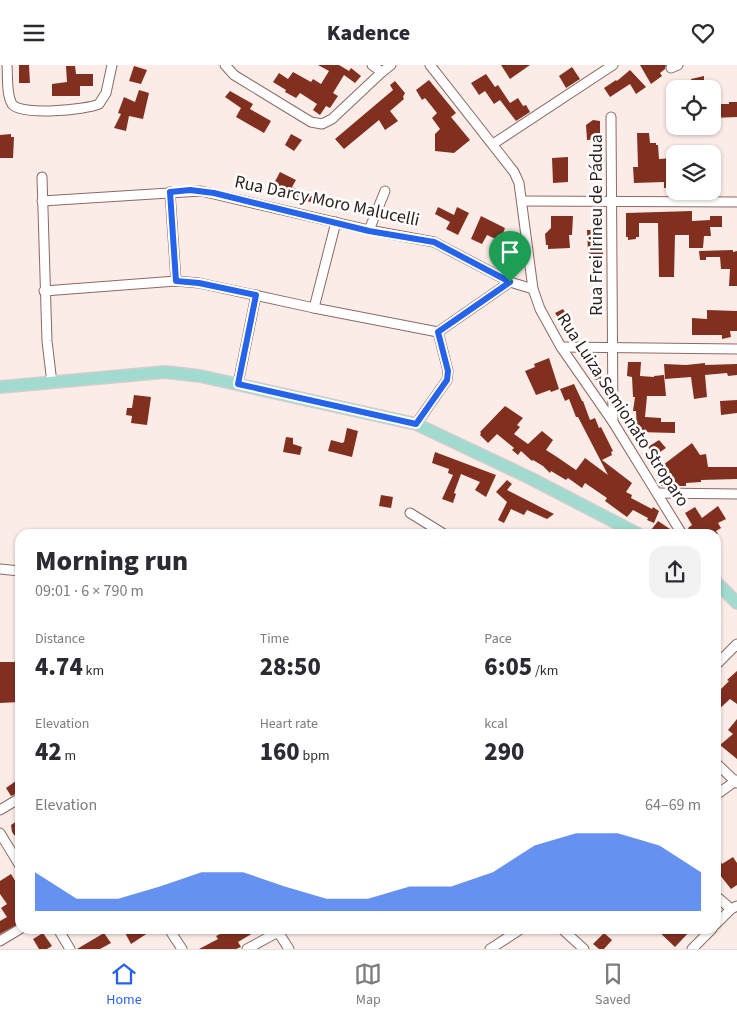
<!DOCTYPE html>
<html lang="en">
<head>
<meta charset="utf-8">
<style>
	body { margin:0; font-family:"Source Sans 3",sans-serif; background:#f2f2f3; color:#2b2b33; height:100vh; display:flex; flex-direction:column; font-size:19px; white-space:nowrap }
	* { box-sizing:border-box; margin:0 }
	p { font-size:16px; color:#7c7c81 }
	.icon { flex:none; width:28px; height:28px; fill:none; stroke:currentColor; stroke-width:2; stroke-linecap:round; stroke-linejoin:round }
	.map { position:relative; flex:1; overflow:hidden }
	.side { position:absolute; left:15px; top:464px; width:706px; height:405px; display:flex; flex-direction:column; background:#fff; border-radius:15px; box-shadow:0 1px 4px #0004 }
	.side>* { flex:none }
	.controls { position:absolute; left:666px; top:15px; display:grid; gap:10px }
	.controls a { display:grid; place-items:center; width:55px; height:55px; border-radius:10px; background:#fff; box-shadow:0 1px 4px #0004; font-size:25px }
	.pin { position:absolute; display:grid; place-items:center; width:42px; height:42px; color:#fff; margin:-51px -21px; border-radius:50% 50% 50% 0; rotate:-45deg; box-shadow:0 0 5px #0007 }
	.pin .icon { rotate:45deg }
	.round { display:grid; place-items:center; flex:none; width:52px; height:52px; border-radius:15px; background:#f2f2f3 }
	.head { display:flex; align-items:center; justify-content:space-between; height:85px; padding:0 20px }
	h1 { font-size:28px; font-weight:800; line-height:38px }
	.metrics { display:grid; grid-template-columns:repeat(3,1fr); gap:8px; height:85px; padding:5px 20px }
	.metrics div { display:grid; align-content:center }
	.metrics b { font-size:25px; font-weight:800 }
	.metrics small { font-size:14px; font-weight:400 }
	.metrics p { font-size:14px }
	.chart { height:140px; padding:10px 20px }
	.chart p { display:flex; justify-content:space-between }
	.chart svg { width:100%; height:90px; margin-top:5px; fill:#2563eb; opacity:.7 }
	header { display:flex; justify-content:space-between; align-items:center; height:65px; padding:0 20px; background:#fff; font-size:22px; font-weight:800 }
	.menu { display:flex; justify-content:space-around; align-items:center; height:70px; border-top:1px solid #e1e1e2; background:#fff; font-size:14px; color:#7c7c81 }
	.menu a { display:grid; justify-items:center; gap:2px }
	.menu .selected { color:#2563eb }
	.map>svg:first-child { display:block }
	.building { fill:#813020 }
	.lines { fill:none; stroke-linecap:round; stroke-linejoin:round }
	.minor-casing { stroke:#8c6a63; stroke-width:11 }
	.major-casing { stroke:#d1cecd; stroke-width:14 }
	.minor { stroke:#fff; stroke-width:9 }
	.major { stroke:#a1dace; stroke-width:11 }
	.route-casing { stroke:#fff; stroke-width:10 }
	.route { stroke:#2563eb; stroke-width:6 }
	.labels { text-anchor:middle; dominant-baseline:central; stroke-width:5; stroke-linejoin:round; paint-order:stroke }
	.street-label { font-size:18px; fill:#2d1f1c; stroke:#fff }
</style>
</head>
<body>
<header><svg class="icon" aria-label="menu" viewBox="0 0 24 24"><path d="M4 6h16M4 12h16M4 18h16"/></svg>Kadence<svg class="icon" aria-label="heart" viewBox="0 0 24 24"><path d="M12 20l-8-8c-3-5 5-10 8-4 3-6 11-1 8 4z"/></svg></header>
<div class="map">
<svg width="737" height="884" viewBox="0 0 737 884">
	<rect width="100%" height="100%" fill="#fcece8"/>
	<g class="building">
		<polygon points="19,0 29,0 30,18 19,18"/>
		<polygon points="318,0 339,0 349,6 351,3 361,11 355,18 344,10 333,28 338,31 330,43 326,41 320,50 313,45 317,39 300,28 296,33 285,27 286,25 273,17 279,8 288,14 293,7 311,17 313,14 321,19 329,6"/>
		<polygon points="501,0 530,0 510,14"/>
		<polygon points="640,0 666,0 665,4 660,8 662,11 651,19"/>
		<polygon points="66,1 75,1 76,9 93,9 93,21 80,21 80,31 52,31 52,19 67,17"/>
		<polygon points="134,1 147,5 141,19 129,16"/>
		<polygon points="572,2 580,14 566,23 559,11"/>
		<polygon points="630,5 646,22 636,29 630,19 610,32 604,23 616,15 617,16"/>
		<polygon points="486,9 495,22 498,20 510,38 518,33 523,41 526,40 530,47 516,56 500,35 494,39 485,26 479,30 471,18"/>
		<polygon points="704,11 704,15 706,15 707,24 691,24 691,14"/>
		<polygon points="429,15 456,48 451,52 470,75 454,88 435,86 435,69 440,64 432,53 437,48 425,33 422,35 416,25"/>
		<polygon points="395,16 405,28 403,32 404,34 390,46 398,56 385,65 379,55 344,84 335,74 393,25 390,20"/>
		<polygon points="139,25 149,28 143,54 129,51 126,66 114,63 121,49 118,48 124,32 135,37"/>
		<polygon points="230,26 253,39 250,44 271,56 264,68 236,52 241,43 225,32"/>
		<polygon points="729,37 737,37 737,52 712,53 712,46 721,46 721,39 729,39"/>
		<polygon points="593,55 600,56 600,74 587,75 586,60"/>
		<polygon points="637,68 649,68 650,78 656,78 656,80 658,80 659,94 675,93 675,122 664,123 664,117 634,118 633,102 638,102"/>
		<polygon points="11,69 11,72 14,72 13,93 0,93 0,70"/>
		<polygon points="291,69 302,75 294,86 285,80"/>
		<polygon points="568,92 568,117 553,118 552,93"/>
		<polygon points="280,107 296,115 292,122 316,133 318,129 326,133 324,137 327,138 326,142 304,135 303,136 288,130 284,129 282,132 274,128 275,126 271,124"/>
		<polygon points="438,142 454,150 457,142 469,148 458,170 446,164 450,157 435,149"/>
		<polygon points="692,146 692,156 710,155 710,151 722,151 722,162 710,162 711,171 704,171 703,183 689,183 689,170 675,170 674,212 659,212 658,158 639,158 639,172 636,172 636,174 628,175 628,172 626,172 626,148"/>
		<polygon points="481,151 505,163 500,176 487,170 482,179 471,174"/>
		<polygon points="551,151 573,151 572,170 569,170 570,183 548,184 548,180 546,180 545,169 551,163"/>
		<polygon points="587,165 598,165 598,184 603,184 603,191 593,191 588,187"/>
		<polygon points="733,185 733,187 737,186 737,221 729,221 730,204 721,204 720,192 706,192 706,195 700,195 699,186"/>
		<polygon points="591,224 603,224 603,241 593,242"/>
		<polygon points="563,244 575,263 568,268 555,248"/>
		<polygon points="707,245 737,246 737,266 730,266 731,272 722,274 722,270 692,270 692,253 707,254"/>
		<polygon points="549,293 559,324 551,327 550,325 536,330 525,306 535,302 534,299"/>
		<polygon points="628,297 641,297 640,311 654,312 654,311 664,310 666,331 647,331 645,352 661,353 661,357 675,357 675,368 637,367 636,346 633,346 635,332 633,332 632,312 627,311"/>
		<polygon points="600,298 601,315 594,315 593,308 589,306 589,299"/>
		<polygon points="705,298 705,300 737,299 737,310 728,311 727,308 705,310 707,332 694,334 691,312 665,314 664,299 686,300"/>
		<polygon points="574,319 582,336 583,336 590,355 595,353 599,363 601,362 613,386 611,387 612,390 602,395 632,418 626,427 632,430 631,433 652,444 653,442 659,446 654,458 647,455 648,453 633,445 627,452 605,436 607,433 585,418 582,423 568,413 566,415 551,406 550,408 543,401 533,395 532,396 521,386 518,390 512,385 514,383 497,369 488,378 480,370 481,368 480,367 505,341 523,353 517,360 520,362 514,369 528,379 542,366 553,375 546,385 557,392 576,405 585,393 608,410 578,352 576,352 569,334 565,336 560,324"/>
		<polygon points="134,330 151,332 147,360 131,358 132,351 126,350 127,343 132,343"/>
		<polygon points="737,335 737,348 721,350 720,336"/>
		<polygon points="347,363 358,366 352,392 328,386 331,375 342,378 344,377"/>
		<polygon points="286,372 293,373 293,379 302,382 300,390 283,387"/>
		<polygon points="659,375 666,383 654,391 648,382"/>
		<polygon points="692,378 700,390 706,389 708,402 737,402 737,414 701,415 701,417 686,418 686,421 660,421 668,415 659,403"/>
		<polygon points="435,387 496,410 486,432 475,425 480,417 461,409 454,428 456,429 453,438 442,434 453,410 448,408 449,404 432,398"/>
		<polygon points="507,415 512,419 507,425 554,449 547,454 527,445 524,450 511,444 504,458 498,455 507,437 496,427"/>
		<polygon points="381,430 393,432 391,443 379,441"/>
		<polygon points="718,441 726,454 718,458 721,463 716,466 718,469 692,469 688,463 692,460 685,448 695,442 702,453"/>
		<polygon points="658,456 673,466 674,469 658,469 651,465"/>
		<polygon points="0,597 20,597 20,637 0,638"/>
		<polygon points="737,606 737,639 730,634 716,647 716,629 729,616 727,615"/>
		<polygon points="737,654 737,694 720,680 733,669 728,665"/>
		<polygon points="20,713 20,727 11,731 6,723"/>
		<polygon points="20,754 20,778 12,767 11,760"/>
		<polygon points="716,789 722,799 733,792 737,798 737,820 731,824 716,805"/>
		<polygon points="11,809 20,824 20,858 0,869 0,856 7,852 1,843 7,839 0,829 0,816"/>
		<polygon points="123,864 154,864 131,879"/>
		<polygon points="217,864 260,864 238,877 241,882 236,884 199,884 218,874 216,871 220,869"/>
		<polygon points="656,864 692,864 675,882"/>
		<polygon points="43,868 52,881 47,884 39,884 33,874"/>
		<polygon points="104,868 111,878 100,884 77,884"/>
		<polygon points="604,868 612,875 604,884 599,884 593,879"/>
	</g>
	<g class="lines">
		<g class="minor-casing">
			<g id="minor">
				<path d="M7,0C8,11 6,29 12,39C20,51 86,45 99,39L106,28L112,0"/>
				<polyline points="225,0 234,10 311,57 322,59 332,54 382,7"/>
				<polyline points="372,0 382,7 391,0"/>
				<polyline points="430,0 514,107 519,118 533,224 540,244 561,282 613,357 682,469"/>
				<polyline points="671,3 678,0"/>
				<polyline points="611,52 613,357"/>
				<polyline points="493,79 613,0"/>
				<polyline points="42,112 47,276 52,318"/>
				<polyline points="170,127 176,216"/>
				<polyline points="42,136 201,126 369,165 434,177 510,217 533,224"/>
				<polyline points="522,136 737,137"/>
				<polyline points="369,165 385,126"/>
				<polyline points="44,226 176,216 199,218 314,243 438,267 510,217"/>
				<polyline points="314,243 336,157"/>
				<polyline points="561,282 737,284"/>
				<polyline points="238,319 256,230"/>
				<polyline points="416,359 447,315 448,306 438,267"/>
				<polyline points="658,428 737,429"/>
				<polyline points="410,448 444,469"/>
				<polyline points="0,504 20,506"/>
				<polyline points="716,600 737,579"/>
				<polyline points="716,698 737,718"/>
				<polyline points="716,730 737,715"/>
				<polyline points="0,745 20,733"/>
				<polyline points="0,768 20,801"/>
				<polyline points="716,831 731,844"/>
				<polyline points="716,859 731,844 737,841"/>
				<polyline points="58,864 70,884"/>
				<polyline points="169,864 182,884"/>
				<polyline points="562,864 584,884"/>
				<polyline points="0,876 20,864"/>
				<polyline points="247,884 278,867 289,884"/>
				<polyline points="490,884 521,864"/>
				<polyline points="692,884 712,864"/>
			</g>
		</g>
		<g class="major-casing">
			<g id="major">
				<polyline points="0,322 165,307 200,311 416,359 530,413 638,469"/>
				<polyline points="716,517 737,538"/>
			</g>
		</g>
		<use href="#minor" class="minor"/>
		<use href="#major" class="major"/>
	</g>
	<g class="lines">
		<g class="route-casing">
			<polygon id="route" points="190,125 214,128 369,166 434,177 510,217 438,267 448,306 447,315 416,359 238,319 256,230 199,218 176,216 170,127"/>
		</g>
		<use href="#route" class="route"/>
	</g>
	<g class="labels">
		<g class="street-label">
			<text transform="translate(327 136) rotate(12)">Rua Darcy Moro Malucelli</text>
			<text transform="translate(596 160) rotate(-90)">Rua Frei Irineu de Pádua</text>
			<text transform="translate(623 345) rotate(57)">Rua Luiza Semionato Stroparo</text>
		</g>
	</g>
</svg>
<div class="controls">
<a><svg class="icon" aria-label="locate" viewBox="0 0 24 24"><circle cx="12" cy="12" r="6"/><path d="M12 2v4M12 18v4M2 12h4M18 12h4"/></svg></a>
<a><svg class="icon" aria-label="layers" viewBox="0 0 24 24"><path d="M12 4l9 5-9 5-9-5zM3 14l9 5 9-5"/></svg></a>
</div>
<div class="pin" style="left:510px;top:217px;background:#1e9e55"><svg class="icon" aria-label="arrive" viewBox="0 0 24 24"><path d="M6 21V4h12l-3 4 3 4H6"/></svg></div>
<section class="side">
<div class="head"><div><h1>Morning run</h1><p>09:01 · 6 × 790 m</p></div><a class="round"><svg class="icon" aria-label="share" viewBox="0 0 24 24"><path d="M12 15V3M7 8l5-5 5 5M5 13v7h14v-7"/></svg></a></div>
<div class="metrics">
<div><p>Distance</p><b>4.74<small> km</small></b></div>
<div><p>Time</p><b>28:50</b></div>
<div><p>Pace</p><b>6:05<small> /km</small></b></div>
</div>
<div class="metrics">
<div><p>Elevation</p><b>42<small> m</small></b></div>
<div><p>Heart rate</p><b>160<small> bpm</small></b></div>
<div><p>kcal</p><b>290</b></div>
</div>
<div class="chart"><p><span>Elevation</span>64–69 m</p>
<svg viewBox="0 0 160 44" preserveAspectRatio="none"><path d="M0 44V25L10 38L20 38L30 32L40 25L50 25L60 32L70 38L80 38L90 32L100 32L110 25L120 12L130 6L140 6L150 12L160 25V44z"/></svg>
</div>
</section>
</div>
<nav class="menu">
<a class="selected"><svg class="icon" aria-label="home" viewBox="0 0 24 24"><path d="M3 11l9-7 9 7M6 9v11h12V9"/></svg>Home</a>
<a><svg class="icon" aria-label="map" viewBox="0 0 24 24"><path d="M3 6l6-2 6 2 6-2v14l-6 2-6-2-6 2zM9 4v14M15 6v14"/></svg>Map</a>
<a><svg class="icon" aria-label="saved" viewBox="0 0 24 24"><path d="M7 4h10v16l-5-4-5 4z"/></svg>Saved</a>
</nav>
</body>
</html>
